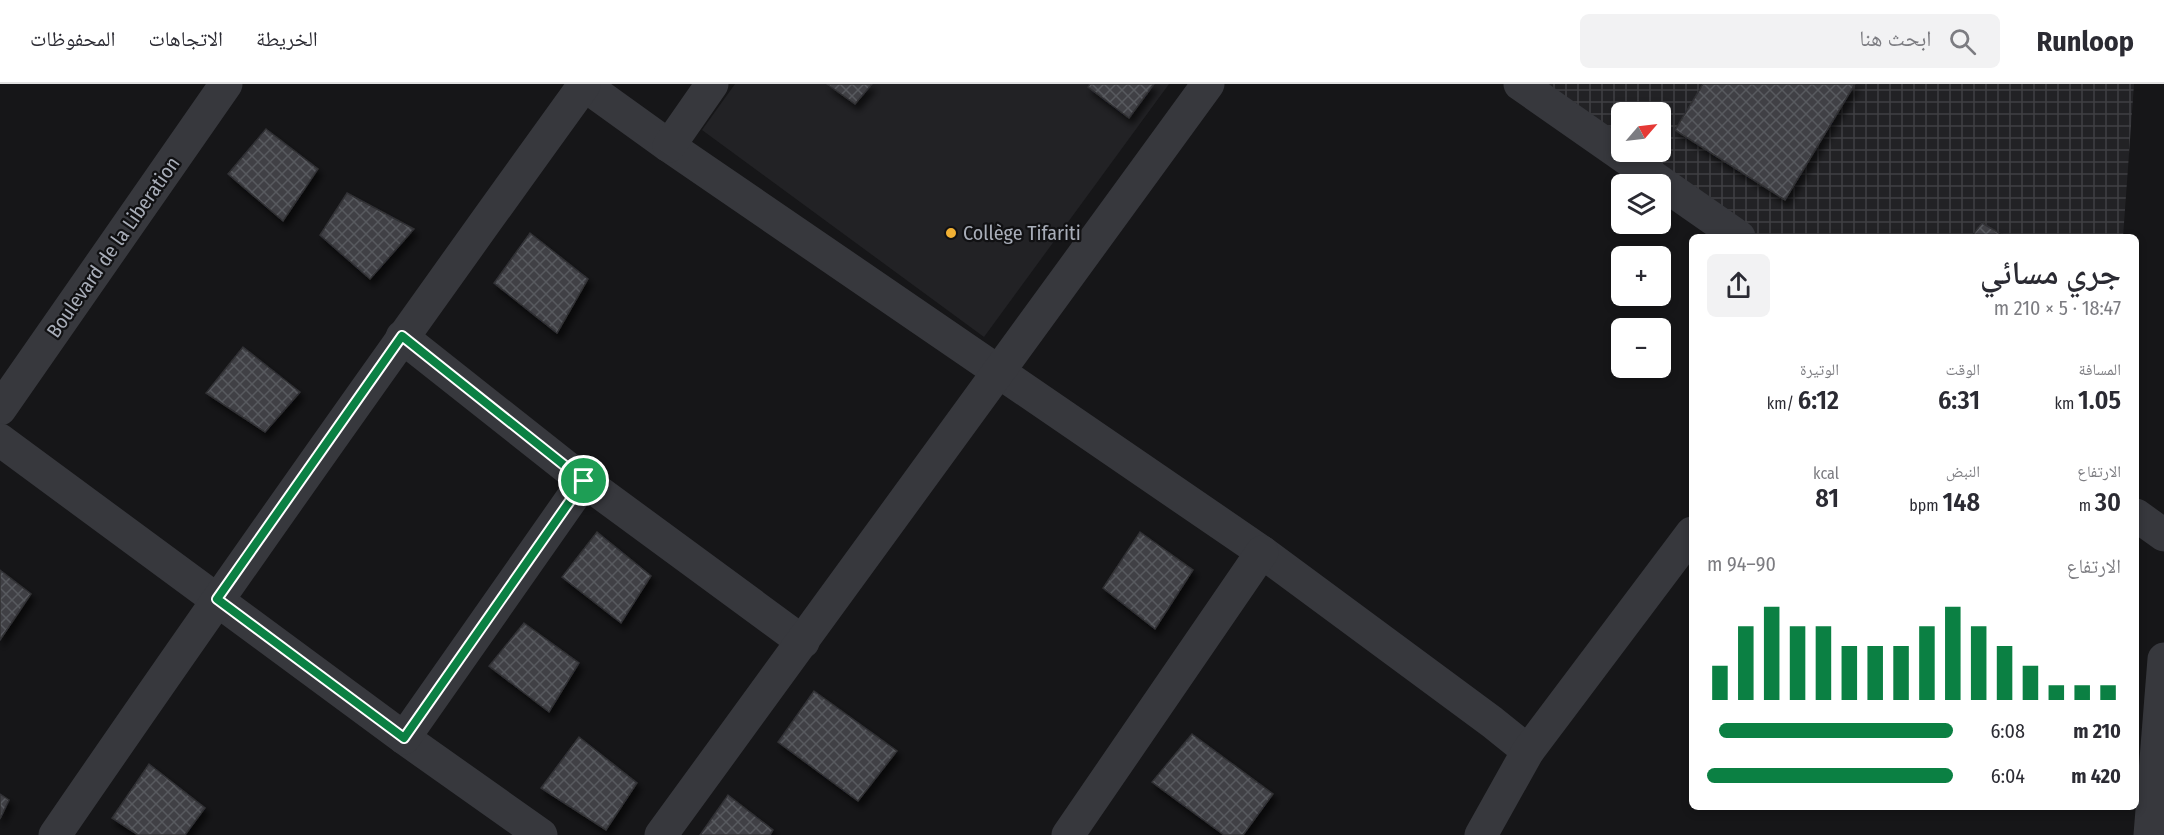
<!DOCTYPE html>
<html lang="ar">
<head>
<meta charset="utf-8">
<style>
	body { margin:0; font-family:"Fira Sans Condensed","Noto Naskh Arabic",sans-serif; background:#f2f2f3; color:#2b2b33; direction:rtl; height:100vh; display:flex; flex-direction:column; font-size:22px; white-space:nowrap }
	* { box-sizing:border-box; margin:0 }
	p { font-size:20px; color:#7c7c81 }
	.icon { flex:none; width:33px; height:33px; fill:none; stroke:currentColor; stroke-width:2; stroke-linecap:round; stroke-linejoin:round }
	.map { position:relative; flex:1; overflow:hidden; direction:ltr }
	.drawer { position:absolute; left:1689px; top:150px; width:450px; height:576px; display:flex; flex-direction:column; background:#fff; border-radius:9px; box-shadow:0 3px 9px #0003; direction:rtl }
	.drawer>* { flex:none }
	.needle { width:39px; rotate:62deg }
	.buttons { position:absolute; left:1611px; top:18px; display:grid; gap:12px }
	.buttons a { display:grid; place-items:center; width:60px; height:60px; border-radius:9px; background:#fff; box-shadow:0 3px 9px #0003; font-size:30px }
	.pin { position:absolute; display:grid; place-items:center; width:51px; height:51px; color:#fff; margin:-26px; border:3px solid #fff; border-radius:50%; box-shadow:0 2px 6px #0007 }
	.round { display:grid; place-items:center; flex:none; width:63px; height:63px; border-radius:9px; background:#f2f2f3 }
	.head { display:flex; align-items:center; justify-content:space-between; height:102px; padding:0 18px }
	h1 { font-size:33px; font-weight:600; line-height:45px }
	.figures { display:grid; grid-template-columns:repeat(3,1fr); gap:9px; height:102px; padding:6px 18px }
	.figures div { display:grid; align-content:center }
	.figures b { font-size:26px; font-weight:600 }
	.figures small { font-size:16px; font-weight:400 }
	.figures p { font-size:16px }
	.chart { height:168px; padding:12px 18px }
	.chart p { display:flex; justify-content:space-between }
	.chart svg { width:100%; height:108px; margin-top:6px; stroke:#0b8043; stroke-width:6 }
	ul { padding:0 18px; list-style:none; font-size:20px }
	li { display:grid; grid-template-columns:96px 72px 1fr; align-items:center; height:45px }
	li i { height:15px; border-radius:8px; background:#0b8043 }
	header { display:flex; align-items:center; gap:36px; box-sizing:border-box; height:84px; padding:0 30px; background:#fff; border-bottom:2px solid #e1e1e2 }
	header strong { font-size:28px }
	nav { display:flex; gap:33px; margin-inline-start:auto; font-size:21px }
	.search { width:420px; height:54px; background:#f2f2f3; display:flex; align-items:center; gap:15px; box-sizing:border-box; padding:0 21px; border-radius:9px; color:#7c7c81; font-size:22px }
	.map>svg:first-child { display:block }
	.built { fill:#222225 }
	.industrial { fill:url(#industrial-grid); fill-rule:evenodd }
	.building { fill:url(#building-cross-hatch); stroke:#303034; stroke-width:1.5; filter:url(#shadow) }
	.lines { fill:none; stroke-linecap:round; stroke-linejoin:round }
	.minor { stroke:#37383d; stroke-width:33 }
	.route-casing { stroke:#fff; stroke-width:12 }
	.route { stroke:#0b8043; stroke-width:8 }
	.poi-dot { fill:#f2b134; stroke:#111113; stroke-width:2 }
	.labels { text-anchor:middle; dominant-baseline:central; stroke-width:4.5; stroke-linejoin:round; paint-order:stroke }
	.poi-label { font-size:20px; fill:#a8adb8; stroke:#111113; text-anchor:start }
	.street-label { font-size:20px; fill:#a8adb8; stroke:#111113 }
</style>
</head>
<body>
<header>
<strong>Runloop</strong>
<div class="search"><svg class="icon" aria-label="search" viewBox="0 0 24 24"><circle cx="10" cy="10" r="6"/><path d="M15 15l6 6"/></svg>ابحث هنا</div>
<nav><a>الخريطة</a><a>الاتجاهات</a><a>المحفوظات</a></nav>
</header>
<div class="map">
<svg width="2164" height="751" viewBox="0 0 2164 751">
	<defs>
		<pattern id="industrial-grid" width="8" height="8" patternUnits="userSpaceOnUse" patternTransform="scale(1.5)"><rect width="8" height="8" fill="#222225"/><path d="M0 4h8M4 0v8" fill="none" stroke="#3f3f43"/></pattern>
		<pattern id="building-cross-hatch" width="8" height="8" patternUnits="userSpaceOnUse" patternTransform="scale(1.5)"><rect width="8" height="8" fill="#404145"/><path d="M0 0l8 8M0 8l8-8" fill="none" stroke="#595a5e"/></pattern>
		<filter id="shadow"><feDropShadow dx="3.5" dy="6" stdDeviation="3" flood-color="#0009"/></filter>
	</defs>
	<rect width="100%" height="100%" fill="#161618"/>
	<polygon class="built" points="735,0 1169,0 984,253 702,46"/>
	<path class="industrial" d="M1511,0H2134L2123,153H1724ZM1622,28H1660V68H1622Z"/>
	<g class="building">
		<polygon points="827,0 872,0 855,20"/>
		<polygon points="1090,0 1154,0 1129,34 1088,3"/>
		<polygon points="1703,0 1855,0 1785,116 1675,46"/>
		<polygon points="266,45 318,85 283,137 228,90"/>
		<polygon points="347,109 414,145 370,195 320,151"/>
		<polygon points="1982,139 2006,153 1971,153"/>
		<polygon points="530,149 588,195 557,249 494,199"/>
		<polygon points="243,263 300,308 265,348 206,309"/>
		<polygon points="597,448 651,492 621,539 562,493"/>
		<polygon points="1140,448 1193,486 1155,545 1103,504"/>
		<polygon points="0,486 31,510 0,556"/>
		<polygon points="524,539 579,579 549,628 489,582"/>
		<polygon points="814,607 897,667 858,717 778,658"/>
		<polygon points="1192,650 1273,710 1243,751 1224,751 1152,698"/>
		<polygon points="579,653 637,699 606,746 541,704"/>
		<polygon points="149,680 205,724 185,751 138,751 112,734"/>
		<polygon points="0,710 9,716 0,735"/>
		<polygon points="728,711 773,746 770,751 700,751"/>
	</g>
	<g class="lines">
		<g class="minor">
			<polyline points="583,0 669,62 1262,468 1492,638 1528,667"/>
			<polyline points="1520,0 1739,153"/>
			<polyline points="669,62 712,0"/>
			<polyline points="402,253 584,397 803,558"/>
			<polyline points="0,325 226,0"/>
			<polyline points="0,356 404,654 541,751"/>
			<polyline points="2136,431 2164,451"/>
			<polyline points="404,654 584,397"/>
			<path d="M55,751C228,499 405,249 584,1"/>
			<polyline points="661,751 1208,0"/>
			<polyline points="1068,751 1262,468"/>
			<polyline points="1481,751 1528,667 1692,449"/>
			<polyline points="2150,751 2164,575"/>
		</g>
	</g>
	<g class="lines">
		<g class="route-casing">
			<polygon id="route" points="402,252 584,397 404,654 217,515"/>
		</g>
		<use href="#route" class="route"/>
	</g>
	<circle class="poi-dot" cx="951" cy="149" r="6"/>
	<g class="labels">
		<g class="poi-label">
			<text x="963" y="149">Collège Tifariti</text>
		</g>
		<g class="street-label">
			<text transform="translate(113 163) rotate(-55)">Boulevard de la Liberation</text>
		</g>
	</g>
</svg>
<div class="buttons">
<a><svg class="needle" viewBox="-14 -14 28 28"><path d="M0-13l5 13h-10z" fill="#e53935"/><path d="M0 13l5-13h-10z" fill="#7c7c81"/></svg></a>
<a><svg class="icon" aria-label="layers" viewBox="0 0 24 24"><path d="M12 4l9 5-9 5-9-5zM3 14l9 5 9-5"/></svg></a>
<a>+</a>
<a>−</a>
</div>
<div class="pin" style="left:584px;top:397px;background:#1e9e55"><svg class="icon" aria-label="arrive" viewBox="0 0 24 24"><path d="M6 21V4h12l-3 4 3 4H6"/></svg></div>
<section class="drawer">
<div class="head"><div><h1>جري مسائي</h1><p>18:47 · 5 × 210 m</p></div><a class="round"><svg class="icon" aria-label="share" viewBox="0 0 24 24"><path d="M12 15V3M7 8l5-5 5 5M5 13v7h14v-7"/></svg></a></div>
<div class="figures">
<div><p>المسافة</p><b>1.05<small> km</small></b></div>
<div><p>الوقت</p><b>6:31</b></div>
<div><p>الوتيرة</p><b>6:12<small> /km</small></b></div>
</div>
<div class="figures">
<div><p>الارتفاع</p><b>30<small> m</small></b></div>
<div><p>النبض</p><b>148<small> bpm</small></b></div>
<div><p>kcal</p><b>81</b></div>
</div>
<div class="chart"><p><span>الارتفاع</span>90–94 m</p>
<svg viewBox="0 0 160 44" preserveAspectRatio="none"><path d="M5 44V30M15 44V14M25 44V6M35 44V14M45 44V14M55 44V22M65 44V22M75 44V22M85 44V14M95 44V6M105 44V14M115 44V22M125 44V30M135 44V38M145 44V38M155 44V38"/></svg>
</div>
<ul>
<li><b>210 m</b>6:08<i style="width:95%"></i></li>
<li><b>420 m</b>6:04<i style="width:100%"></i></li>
</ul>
</section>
</div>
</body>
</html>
